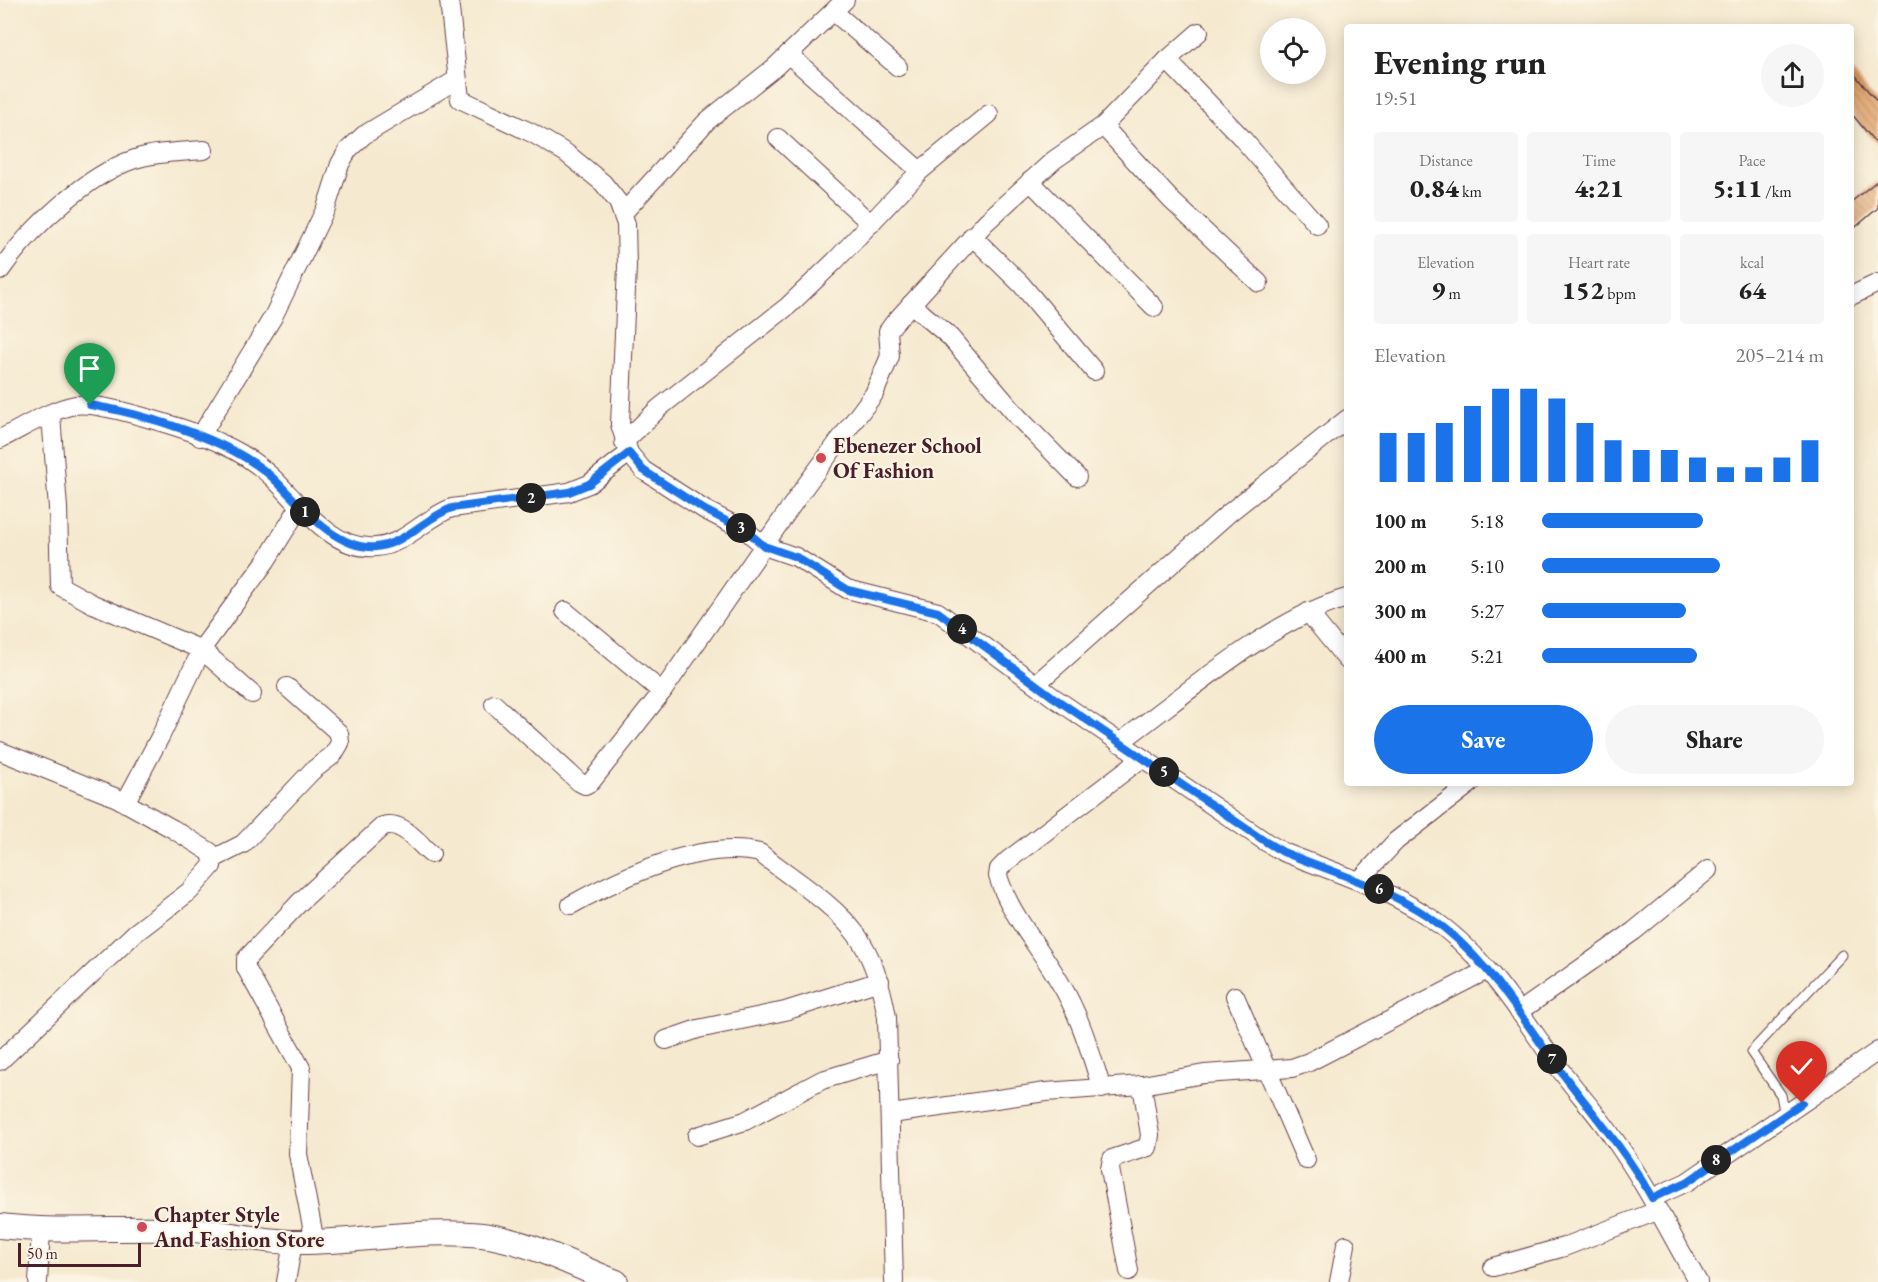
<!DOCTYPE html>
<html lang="en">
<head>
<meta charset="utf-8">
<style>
	body { margin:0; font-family:"EB Garamond",serif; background:#f6f6f6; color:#222; height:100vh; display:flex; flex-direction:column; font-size:22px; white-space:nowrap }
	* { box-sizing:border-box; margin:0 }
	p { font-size:20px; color:#767676 }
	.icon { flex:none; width:33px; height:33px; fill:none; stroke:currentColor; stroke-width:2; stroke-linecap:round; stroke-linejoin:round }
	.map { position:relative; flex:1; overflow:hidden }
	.drawer { position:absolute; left:1344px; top:24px; width:510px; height:762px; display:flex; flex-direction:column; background:#fff; border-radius:6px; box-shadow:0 3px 15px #0003 }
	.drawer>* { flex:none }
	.fabs { position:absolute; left:1260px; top:18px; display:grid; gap:12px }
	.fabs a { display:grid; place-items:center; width:66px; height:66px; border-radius:50%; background:#fff; box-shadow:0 3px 15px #0003; font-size:30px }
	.scale { position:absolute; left:18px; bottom:15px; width:123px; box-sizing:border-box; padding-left:6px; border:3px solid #4a1f2b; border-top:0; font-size:16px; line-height:21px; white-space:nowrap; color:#4a1f2b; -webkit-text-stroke:4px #fcf5e5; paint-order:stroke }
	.pin { position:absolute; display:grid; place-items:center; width:51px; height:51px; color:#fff; margin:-62px -26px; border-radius:50% 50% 50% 0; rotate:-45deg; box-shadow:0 0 6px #0007 }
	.pin .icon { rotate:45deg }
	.km { position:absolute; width:30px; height:30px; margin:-15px; border-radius:50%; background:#222; color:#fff; font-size:16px; line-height:30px; text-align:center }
	.round { display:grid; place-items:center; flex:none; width:63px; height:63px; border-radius:32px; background:#f6f6f6 }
	.headline { display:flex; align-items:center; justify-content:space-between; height:102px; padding:0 30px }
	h1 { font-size:33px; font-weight:800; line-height:45px }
	.figures { display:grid; grid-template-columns:repeat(3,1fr); gap:9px; height:102px; padding:6px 30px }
	.figures div { display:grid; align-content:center; border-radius:6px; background:#f6f6f6; text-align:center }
	.figures b { font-size:26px; font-weight:800 }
	.figures small { font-size:16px; font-weight:400 }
	.figures p { font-size:16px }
	.chart { height:168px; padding:12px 30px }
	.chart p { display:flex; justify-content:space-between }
	.chart svg { width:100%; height:108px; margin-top:6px; stroke:#1a73e8; stroke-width:6 }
	.button { display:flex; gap:12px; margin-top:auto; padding:12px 30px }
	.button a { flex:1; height:69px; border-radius:36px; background:#1a73e8; color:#fff; font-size:24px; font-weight:800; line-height:69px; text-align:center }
	.button a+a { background:#f6f6f6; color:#222 }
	ul { padding:0 30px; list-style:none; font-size:20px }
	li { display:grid; grid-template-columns:96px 72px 1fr; align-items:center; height:45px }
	li i { height:15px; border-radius:8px; background:#1a73e8 }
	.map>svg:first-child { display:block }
	.building { fill:url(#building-back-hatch) }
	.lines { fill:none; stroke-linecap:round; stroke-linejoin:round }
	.lane-casing { stroke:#643d44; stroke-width:11 }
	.street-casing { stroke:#643d44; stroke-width:20 }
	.secondary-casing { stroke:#643d44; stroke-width:26 }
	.lane { stroke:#fff; stroke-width:9 }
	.street { stroke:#fff; stroke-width:18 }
	.secondary { stroke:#fff; stroke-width:24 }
	.route-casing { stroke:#fff; stroke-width:12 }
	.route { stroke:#1a73e8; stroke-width:8 }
	.poi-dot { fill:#d1495b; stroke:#fcf5e5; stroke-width:2 }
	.labels { text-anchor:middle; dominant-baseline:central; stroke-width:4.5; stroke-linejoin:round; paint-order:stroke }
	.poi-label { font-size:22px; font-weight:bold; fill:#4a1f2b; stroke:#fcf5e5; text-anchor:start }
</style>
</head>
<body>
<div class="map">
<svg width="1878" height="1282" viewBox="0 0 1878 1282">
	<defs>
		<pattern id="building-back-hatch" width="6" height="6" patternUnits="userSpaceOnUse" patternTransform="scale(1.5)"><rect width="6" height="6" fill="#df9e63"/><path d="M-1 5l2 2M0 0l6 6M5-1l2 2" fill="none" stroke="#b78052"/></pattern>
	</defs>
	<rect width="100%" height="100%" fill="#fcf5e5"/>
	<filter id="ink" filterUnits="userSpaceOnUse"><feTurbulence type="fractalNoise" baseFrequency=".0167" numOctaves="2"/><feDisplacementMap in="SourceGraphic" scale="12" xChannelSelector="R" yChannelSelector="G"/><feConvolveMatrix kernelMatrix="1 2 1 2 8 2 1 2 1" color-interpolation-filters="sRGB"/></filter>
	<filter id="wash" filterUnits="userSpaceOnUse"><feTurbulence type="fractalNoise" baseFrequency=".008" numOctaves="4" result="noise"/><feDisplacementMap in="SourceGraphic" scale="24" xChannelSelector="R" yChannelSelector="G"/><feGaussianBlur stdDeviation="1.35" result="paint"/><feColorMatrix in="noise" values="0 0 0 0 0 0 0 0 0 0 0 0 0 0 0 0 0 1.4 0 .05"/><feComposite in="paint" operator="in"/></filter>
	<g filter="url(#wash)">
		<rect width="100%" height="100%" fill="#f5e9cf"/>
		<g id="blocks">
			<g class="building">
				<polygon points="1851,70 1878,103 1878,146 1851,113"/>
				<polygon points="1878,180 1878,208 1851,231 1851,202"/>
			</g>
		</g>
	</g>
	<g filter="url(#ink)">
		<use href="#blocks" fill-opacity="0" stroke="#643d44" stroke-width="1.5"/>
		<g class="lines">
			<g class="lane-casing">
				<polyline id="lane" points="1785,1116 1781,1095 1751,1052 1842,955"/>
			</g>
			<g class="street-casing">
				<g id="street">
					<path d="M449,0L460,99L532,133L566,153L603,183L618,202L626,224L627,267L620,424L629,453L643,470L705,510L748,532L764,546L796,557L847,589L938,612L1053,697L1266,842L1283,852C1333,872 1384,887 1429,917C1484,953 1519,1012 1556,1064C1574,1089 1595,1111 1612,1136C1645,1182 1670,1233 1698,1282"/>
					<polyline points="834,12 898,67"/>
					<polyline points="788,54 920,171"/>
					<polyline points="1167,60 1241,137 1317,225"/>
					<polyline points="1103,126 1171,200 1259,283"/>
					<polyline points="778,138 871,224"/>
					<polyline points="1030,181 1154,307"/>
					<polyline points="623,213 707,121 775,67 845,0"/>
					<polyline points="972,236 1021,284 1094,371"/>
					<path d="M0,271C28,230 88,174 135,159C156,152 182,152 204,150"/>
					<polyline points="1851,296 1878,283"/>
					<polyline points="911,304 950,337 1018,417 1077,477"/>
					<polyline points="51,415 58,508 60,586 93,604 202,650 252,694"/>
					<polyline points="200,437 273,317 326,208 340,164 348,150 364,135 456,80"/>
					<path d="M0,439C21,429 52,409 75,405C101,401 198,432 224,445C242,453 258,464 273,478C300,504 332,551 376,547C405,545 426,517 452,508L569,492L589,484L629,453"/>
					<polyline points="624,442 659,408 788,306 835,261 920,171 989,114"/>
					<polyline points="565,611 662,692"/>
					<polyline points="1308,612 1347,660"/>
					<polyline points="1036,684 1229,513 1347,419"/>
					<polyline points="494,704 579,782 585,785 591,782 662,692 806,485 874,394 890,356 888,331 894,323 986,222 1054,160 1103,126 1167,60 1199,32"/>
					<path d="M1119,743C1184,696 1271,619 1347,598"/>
					<polyline points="0,751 117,798 173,829 210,852 213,859"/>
					<polyline points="125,803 161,735 203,647 266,561 300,506"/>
					<polyline points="1359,881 1396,841 1471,783"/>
					<path d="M571,905C621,877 702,839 760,853C791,878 832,902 856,934C874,958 882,989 887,1017L894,1282"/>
					<polyline points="1235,996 1306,1160"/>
					<polyline points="1519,1012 1634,931 1708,870"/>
					<polyline points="666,1040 698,1029 785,1011 880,981"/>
					<polyline points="0,1061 135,933 190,891 212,866 213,859 243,844 312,771 333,755 340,743 339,733 287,687"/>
					<path d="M1102,1089C1090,1051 1080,1015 1059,981C1039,946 1010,915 998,876L999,869L1007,861L1142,758"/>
					<polyline points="891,1114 1046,1092 1142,1085 1204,1074 1292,1068 1309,1062 1487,970"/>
					<polyline points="697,1136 745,1121 822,1080 889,1060"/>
					<polyline points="1652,1198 1687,1182 1878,1051"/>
					<path d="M315,1242L298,1154L301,1068L246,968V959L300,902L383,826C402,820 417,842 431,854"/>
					<polyline points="1493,1267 1564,1247 1657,1211"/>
					<polyline points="1129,1271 1110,1169 1112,1159 1148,1147 1150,1135 1142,1085"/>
					<polyline points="38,1282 41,1230"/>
					<polyline points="286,1282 293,1242"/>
					<polyline points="1339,1282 1346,1245"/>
				</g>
			</g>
			<g class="secondary-casing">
				<path id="secondary" d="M0,1226C59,1233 119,1227 178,1229C217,1230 257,1242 296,1242C358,1243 421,1228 482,1235C529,1241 572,1265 616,1282"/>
			</g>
			<use href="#lane" class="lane"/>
			<use href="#street" class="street"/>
			<use href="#secondary" class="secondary"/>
		</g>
	</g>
	<g class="lines" filter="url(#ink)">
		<g class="route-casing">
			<path id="route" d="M90,405C145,414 232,440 273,478C299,503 335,551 376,547C405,544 426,517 452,508L569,492L589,484L629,453L643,470L705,510L748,532L764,546L796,557L848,590L938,612L1053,697L1266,842L1283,852C1333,872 1384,887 1429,917C1486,955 1519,1015 1559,1069C1591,1111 1626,1151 1652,1198L1687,1182L1802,1103"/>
		</g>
		<use href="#route" class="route"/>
	</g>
	<g class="poi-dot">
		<circle cx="821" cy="458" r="6"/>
		<circle cx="142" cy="1227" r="6"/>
	</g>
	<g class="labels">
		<g class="poi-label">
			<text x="833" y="445">Ebenezer School<tspan x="833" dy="25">Of Fashion</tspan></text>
			<text x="154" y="1214">Chapter Style<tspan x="154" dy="25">And Fashion Store</tspan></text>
		</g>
	</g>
</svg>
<div class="fabs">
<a><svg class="icon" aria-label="locate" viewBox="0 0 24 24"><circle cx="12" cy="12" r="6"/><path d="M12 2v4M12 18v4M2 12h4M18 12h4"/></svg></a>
</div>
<div class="scale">50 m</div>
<div class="pin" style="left:90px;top:405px;background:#1e9e55"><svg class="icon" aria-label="arrive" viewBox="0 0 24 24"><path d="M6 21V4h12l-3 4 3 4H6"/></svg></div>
<div class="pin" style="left:1802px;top:1103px;background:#d93025"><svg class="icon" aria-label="check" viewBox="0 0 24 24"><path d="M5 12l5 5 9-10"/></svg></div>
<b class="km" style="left:305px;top:512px">1</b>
<b class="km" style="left:531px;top:498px">2</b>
<b class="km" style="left:741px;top:528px">3</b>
<b class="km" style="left:962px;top:629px">4</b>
<b class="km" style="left:1164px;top:772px">5</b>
<b class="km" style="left:1379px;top:889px">6</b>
<b class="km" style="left:1552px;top:1059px">7</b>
<b class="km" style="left:1716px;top:1160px">8</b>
<section class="drawer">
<div class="headline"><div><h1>Evening run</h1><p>19:51</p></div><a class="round"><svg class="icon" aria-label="share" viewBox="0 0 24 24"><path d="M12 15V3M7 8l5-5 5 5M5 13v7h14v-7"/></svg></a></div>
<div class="figures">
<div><p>Distance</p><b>0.84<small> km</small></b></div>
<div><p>Time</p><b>4:21</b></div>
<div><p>Pace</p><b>5:11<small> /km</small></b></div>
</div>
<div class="figures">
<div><p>Elevation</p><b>9<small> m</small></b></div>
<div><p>Heart rate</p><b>152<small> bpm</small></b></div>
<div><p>kcal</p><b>64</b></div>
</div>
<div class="chart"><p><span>Elevation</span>205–214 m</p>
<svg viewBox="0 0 160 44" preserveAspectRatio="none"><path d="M5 44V24M15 44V24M25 44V20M35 44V13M45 44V6M55 44V6M65 44V10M75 44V20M85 44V27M95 44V31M105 44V31M115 44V34M125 44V38M135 44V38M145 44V34M155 44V27"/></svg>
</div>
<ul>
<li><b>100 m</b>5:18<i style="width:57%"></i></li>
<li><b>200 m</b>5:10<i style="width:63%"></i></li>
<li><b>300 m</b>5:27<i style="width:51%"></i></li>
<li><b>400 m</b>5:21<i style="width:55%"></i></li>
</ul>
<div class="button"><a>Save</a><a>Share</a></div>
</section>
</div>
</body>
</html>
